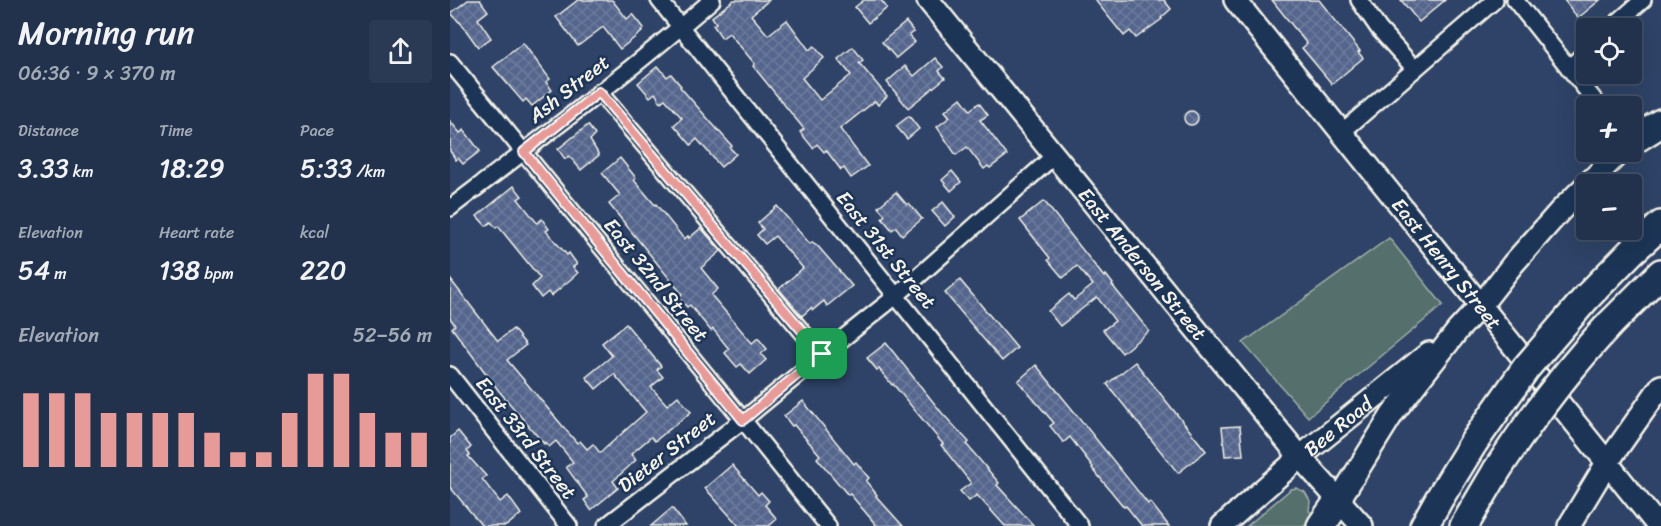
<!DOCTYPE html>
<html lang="en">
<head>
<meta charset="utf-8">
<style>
	body { margin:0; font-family:Sriracha,sans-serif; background:#2a3a54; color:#f1f3f6; height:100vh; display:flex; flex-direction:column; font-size:22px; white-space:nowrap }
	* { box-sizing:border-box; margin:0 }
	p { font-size:20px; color:#a2aab6 }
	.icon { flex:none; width:33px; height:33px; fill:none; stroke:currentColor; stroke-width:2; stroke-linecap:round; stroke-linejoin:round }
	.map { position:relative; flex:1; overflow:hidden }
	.side { display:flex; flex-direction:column; background:#22324d; width:450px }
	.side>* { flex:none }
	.buttons { position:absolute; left:1126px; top:18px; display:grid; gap:12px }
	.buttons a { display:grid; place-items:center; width:66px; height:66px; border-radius:6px; background:#22324d; box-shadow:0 6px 24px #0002,0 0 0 2px #3f4d65; font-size:30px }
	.pin { position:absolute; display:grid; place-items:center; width:51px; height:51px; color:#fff; margin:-26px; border-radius:12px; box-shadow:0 3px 9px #0006 }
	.round { display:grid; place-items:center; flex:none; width:63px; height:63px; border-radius:6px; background:#2a3a54 }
	.overview { display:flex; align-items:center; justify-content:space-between; height:102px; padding:0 18px }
	h1 { font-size:33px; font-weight:600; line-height:45px }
	.figures { display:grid; grid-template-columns:repeat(3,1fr); gap:9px; height:102px; padding:6px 18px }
	.figures div { display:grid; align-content:center }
	.figures b { font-size:26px; font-weight:600 }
	.figures small { font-size:16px; font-weight:400 }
	.figures p { font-size:16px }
	.chart { height:168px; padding:12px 18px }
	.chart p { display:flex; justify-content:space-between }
	.chart svg { width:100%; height:108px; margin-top:6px; stroke:#e69b98; stroke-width:6 }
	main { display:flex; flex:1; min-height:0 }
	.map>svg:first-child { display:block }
	.grass { fill:#556f6c; stroke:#a4b0aa; stroke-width:1.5 }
	.building { fill:url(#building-cross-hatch); stroke:#f4f1e8; stroke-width:1.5 }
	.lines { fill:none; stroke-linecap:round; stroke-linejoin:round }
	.minor-casing { stroke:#f4f1e8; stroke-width:20 }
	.secondary-casing { stroke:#f4f1e8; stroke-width:26 }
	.motorway-casing { stroke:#f4f1e8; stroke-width:32 }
	.minor { stroke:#1d3557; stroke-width:15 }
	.secondary { stroke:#1d3557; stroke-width:21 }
	.motorway { stroke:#1d3557; stroke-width:27 }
	.motorway-bridge-casing { stroke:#f4f1e8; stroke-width:32; stroke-linecap:butt }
	.motorway-bridge { stroke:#1d3557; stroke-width:27 }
	.route-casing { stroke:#fff; stroke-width:12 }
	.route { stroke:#e69b98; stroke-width:8 }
	.labels { text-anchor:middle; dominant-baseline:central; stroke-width:5; stroke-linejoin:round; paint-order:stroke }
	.street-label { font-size:20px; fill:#f4f1e8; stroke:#1d3557 }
</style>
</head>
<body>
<main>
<section class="side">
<div class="overview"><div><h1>Morning run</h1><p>06:36 · 9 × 370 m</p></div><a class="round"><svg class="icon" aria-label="share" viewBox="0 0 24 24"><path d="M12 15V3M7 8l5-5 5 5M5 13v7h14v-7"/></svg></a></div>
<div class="figures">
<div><p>Distance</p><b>3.33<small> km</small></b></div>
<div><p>Time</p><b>18:29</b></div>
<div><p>Pace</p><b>5:33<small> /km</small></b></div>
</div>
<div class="figures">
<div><p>Elevation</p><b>54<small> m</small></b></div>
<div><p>Heart rate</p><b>138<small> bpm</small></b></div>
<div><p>kcal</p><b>220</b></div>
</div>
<div class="chart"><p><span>Elevation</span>52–56 m</p>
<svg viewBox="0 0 160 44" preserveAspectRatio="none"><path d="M5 44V14M15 44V14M25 44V14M35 44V22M45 44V22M55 44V22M65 44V22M75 44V30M85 44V38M95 44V38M105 44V22M115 44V6M125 44V6M135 44V22M145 44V30M155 44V30"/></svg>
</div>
</section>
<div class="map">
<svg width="1211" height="526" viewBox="0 0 1211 526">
	<defs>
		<pattern id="building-cross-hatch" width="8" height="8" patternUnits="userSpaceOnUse" patternTransform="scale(1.5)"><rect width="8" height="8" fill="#54658d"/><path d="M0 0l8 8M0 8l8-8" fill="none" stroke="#6d7c9d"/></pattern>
	</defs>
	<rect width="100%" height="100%" fill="#2e4367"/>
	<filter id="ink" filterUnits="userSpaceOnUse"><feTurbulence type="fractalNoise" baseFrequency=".0167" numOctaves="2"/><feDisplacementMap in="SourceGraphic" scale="12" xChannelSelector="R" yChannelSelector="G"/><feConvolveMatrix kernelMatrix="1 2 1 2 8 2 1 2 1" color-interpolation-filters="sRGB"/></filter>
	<g filter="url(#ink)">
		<g class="grass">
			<polygon points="939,238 993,305 858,417 793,343"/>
			<polygon points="846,488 855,492 860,501 859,511 862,513 855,526 797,526 841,489"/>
		</g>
		<g class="building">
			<polygon points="18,0 30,0 38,11 28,19 41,38 28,47 10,22 9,22 1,13"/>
			<polygon points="128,0 162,0 177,19 183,14 194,28 191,31 192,32 170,49 153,27 128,46 106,17"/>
			<polygon points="284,0 319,0 301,15 318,35 337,20 359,50 364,46 374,58 352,78 370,100 401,75 388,59 403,47 413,60 409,63 437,96 428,105 425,101 390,129 418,166 401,178 394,168 391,170 376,150 374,152 367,144 363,148 350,132 354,129 303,66 305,64 279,33 272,38 263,25 266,23 262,17"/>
			<polygon points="414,0 431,0 437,8 418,23 405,7"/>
			<polygon points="645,0 714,0 721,9 711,18 712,19 686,38 680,31 674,36"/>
			<polygon points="822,0 869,0 910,51 908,52 913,58 882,84 852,48 857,44"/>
			<polygon points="951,0 995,0 969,22"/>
			<polygon points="1114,0 1150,0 1128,18"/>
			<polygon points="456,22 464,32 459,35 465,42 446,58 432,42"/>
			<polygon points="73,43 100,79 96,82 102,90 82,106 76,99 73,102 43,67"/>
			<polygon points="485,58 493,67 489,71 495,78 458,108 437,82 455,66 464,76"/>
			<polygon points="208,66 217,77 221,74 231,86 230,87 282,146 280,148 286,154 271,167 247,139 241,145 224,125 232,118 215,99 211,102 205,93 200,97 188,83"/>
			<polygon points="511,98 520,110 529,103 538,115 530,120 557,155 540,168 538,166 534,169 517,147 506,155 487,127 500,117 495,111"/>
			<circle cx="741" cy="118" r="7"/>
			<polygon points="459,116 469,129 457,139 446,126"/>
			<polygon points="0,121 10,133 14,130 30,151 13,164 8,158 6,160 0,151"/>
			<polygon points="138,125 145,135 140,140 149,155 131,170 119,156 115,159 108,149"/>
			<polygon points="170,158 186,178 184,180 205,205 206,204 234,239 238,236 239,238 251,228 271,251 251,268 268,289 262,294 262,296 302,343 308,338 317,349 311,354 316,360 300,374 291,364 287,367 275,353 279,349 263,329 261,331 240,305 237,307 228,297 232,294 159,204 170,195 152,173"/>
			<polygon points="502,171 511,182 501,191 492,180"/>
			<polygon points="64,186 72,196 68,199 87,223 92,219 99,229 96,231 117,255 119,253 127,264 123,267 128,273 101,296 98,292 91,298 82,286 90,278 48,226 46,228 41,222 36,226 27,216"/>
			<polygon points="446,192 457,205 459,203 472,219 452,235 446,227 442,230 432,218 435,215 428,207"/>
			<polygon points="594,201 654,277 656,275 663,284 662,285 699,331 672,353 653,330 665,321 647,297 610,326 598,311 619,294 624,300 643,285 627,266 613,278 598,260 600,258 570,220"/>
			<polygon points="493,202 505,217 495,226 482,211"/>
			<polygon points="327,206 360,244 362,242 367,245 402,286 377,306 374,301 363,310 361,308 352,316 329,289 353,268 325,236 315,244 307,235 313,229 308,223"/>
			<polygon points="0,279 48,341 63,329 76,345 57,360 127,443 130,441 137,449 143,444 150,453 196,412 164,374 146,389 136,377 162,356 152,343 176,324 211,366 207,370 213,377 201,387 217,405 228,396 241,412 205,441 201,437 181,454 186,460 163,481 168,488 141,510 134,500 138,497 116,467 123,462 106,441 99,447 95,442 94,444 49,391 2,328 5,325 0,318"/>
			<polygon points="510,280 567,348 552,361 495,293"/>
			<polygon points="436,343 492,413 519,442 517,445 549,483 547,485 584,526 555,526 527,495 519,501 510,491 521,483 491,445 493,444 443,384 442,385 429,369 427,370 417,358"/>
			<polygon points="685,362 756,451 728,473 657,384"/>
			<polygon points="586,365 622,409 698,504 700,502 719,526 692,526 676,506 674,507 642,468 643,467 620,437 614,442 613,442 600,426 604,423 568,381"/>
			<polygon points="353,401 404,464 406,462 419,478 416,481 427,495 426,496 453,526 427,526 400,494 398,495 367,458 370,455 344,425 342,426 334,416"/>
			<polygon points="790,426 793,455 775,456 772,427"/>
			<polygon points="8,431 21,447 17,451 20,455 18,456 36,476 32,479 50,502 58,496 71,514 56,526 32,526 0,487 0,438"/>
			<polygon points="282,465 308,495 311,492 319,501 315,505 327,519 319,526 289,526 255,488"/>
			<polygon points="222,508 236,526 201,526"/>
		</g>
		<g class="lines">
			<g class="minor-casing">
				<g id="minor">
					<polyline points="209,0 630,526"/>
					<polyline points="909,0 929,29 965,69"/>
					<polyline points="1065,0 1149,106"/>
					<polyline points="1161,28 1193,0"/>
					<polyline points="0,62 293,420 378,526"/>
					<polyline points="1119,68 1137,51"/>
					<polyline points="149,92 372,355"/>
					<polyline points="892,132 1045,0"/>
					<path d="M0,208C89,140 178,73 262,0"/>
					<polyline points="0,375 119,526"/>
					<polyline points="156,526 293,420 372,355 446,296 605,155"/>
				</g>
			</g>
			<g class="secondary-casing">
				<g id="secondary">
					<path id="s1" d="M478,0L850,457L912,526"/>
					<path id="s2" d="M785,0L1208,526"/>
					<polyline points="889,500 943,413 1008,330 1031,305 1063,264 1110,211 1170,152"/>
					<path id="s3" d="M772,526L850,457L979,353"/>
					<polyline points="1119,526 1157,463 1211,386"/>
				</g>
			</g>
			<g class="motorway-casing">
				<g id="motorway">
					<polyline points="1182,141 1211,123"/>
					<polyline points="1137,297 1181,252 1211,225"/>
					<polyline points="1159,325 1211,273"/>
					<polyline points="871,526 889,500"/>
					<polyline points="974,526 989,499 1024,442"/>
					<polyline points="1014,526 1047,470"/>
				</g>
			</g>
			<use href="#minor" class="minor"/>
			<use href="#secondary" class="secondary"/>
			<use href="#motorway" class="motorway"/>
			<g class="motorway-bridge-casing">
				<g id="motorway-bridge">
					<polyline points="1024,442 1076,368 1137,297"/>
					<path d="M1047,470C1081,418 1117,370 1159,325"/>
				</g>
			</g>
			<use href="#motorway-bridge" class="motorway-bridge"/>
		</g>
	</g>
	<g class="lines" filter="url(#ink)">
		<g class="route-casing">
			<polygon id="route" points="149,92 372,354 293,420 74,152"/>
		</g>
		<use href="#route" class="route"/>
	</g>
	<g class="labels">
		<g class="street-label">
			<text transform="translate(119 89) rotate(-38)">Ash Street</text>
			<text transform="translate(436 250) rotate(51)">East 31st Street</text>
			<text stroke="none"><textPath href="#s2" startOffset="338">East Henry Street</textPath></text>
			<text stroke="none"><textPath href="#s1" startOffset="340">East Anderson Street</textPath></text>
			<text transform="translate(206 280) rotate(51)">East 32nd Street</text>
			<text stroke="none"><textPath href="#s3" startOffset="153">Bee Road</textPath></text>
			<text transform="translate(76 438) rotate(52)">East 33rd Street</text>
			<text transform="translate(217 452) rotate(-38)">Dieter Street</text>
		</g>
	</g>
</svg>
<div class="buttons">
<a><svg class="icon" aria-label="locate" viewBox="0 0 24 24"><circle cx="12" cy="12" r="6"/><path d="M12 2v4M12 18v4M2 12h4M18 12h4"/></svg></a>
<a>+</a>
<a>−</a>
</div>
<div class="pin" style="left:372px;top:354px;background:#1e9e55"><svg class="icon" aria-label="arrive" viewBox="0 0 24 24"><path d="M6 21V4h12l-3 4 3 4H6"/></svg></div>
</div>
</main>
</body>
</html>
